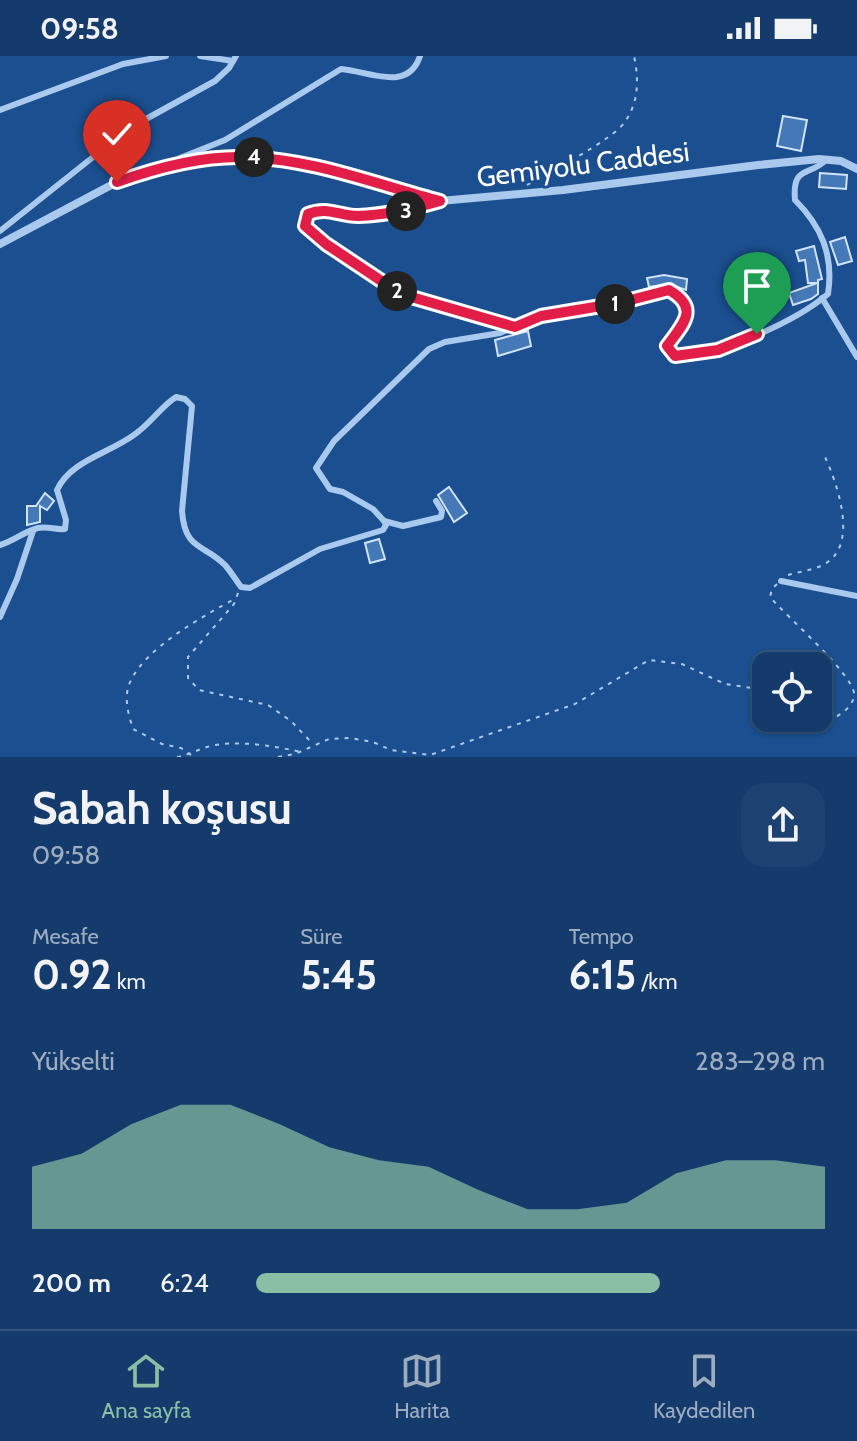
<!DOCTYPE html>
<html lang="tr">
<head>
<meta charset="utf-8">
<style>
	body { margin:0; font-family:Cabin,sans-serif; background:#1d4271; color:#f1f3f6; height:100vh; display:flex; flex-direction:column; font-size:30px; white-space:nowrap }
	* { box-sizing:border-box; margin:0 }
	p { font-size:26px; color:#9dadc1 }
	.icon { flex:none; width:44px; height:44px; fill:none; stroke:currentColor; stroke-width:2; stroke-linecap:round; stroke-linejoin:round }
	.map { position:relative; height:701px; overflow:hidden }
	.details { display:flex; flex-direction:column; background:#143b6b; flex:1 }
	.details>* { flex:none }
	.buttons { position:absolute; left:752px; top:596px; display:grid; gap:16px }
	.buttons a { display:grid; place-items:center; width:80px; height:80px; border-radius:16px; background:#143b6b; box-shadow:0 2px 6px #0004,0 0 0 2px #33557e; font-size:40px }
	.pin { position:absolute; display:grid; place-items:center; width:68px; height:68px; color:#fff; margin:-82px -34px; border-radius:50% 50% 50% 0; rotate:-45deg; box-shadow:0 0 8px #0007 }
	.pin .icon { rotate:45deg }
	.km { position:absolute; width:40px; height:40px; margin:-20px; border-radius:50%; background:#222; color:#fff; font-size:22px; line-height:40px; text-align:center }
	.round { display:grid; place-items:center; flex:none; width:84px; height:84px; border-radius:24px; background:#1d4271 }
	.headline { display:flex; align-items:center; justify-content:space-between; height:136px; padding:0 32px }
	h1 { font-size:44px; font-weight:700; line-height:60px }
	.metrics { display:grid; grid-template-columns:repeat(3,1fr); gap:12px; height:136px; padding:8px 32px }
	.metrics div { display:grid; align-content:center }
	.metrics b { font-size:40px; font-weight:700 }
	.metrics small { font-size:22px; font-weight:400 }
	.metrics p { font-size:22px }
	.chart { height:224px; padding:16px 32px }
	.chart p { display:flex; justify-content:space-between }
	.chart svg { width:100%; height:144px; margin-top:8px; fill:#8abfa5; opacity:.7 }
	ul { padding:0 32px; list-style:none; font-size:26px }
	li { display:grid; grid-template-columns:128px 96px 1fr; align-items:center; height:60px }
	li i { height:20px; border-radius:10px; background:#8abfa5 }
	.status { display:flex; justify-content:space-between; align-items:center; height:56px; padding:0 40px; background:#143b6b; direction:ltr }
	.status svg { height:22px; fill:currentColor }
	.menu { display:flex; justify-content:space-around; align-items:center; height:112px; border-top:2px solid #33557e; background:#143b6b; font-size:22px; color:#9dadc1 }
	.menu a { display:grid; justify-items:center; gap:4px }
	.menu .on { color:#8abfa5 }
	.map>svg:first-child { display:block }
	.building { fill:#4478b7; stroke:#cfe3fa; stroke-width:2 }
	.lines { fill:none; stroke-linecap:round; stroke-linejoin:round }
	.path { stroke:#a9c9ee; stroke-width:2; stroke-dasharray:4 6; stroke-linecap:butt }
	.minor { stroke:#a9c9ee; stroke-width:6 }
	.tertiary { stroke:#a9c9ee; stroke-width:8 }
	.route-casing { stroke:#fff; stroke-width:16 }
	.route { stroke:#e11d48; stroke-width:10 }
	.labels { text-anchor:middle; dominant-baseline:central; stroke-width:6; stroke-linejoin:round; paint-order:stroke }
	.street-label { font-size:28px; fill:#fff; stroke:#1b4f8f }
</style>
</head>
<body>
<div class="status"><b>09:58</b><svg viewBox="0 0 49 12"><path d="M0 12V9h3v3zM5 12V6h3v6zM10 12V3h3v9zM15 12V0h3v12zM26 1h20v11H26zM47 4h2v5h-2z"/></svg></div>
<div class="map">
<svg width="857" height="701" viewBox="0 0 857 701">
	<rect width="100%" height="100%" fill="#1b4f8f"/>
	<g class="building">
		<polygon points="783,60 807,64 801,95 777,90"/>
		<polygon points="820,117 847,119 846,133 819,131"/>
		<polygon points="845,181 852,205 838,209 830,186"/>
		<polygon points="814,190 822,223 818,224 818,238 811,243 793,249 789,237 817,227 808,227 805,204 799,205 796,195"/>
		<polygon points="664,219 687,223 686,234 669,228 649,231 647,222"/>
		<polygon points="528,275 531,290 498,300 495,284"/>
		<polygon points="449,431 467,457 454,466 438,439"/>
		<polygon points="45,437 54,445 47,454 40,450 40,466 27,469 27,450 36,450"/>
		<polygon points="379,483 385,503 370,507 365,487"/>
	</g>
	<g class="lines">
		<g class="path">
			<path d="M527,129C548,117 612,84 624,67C639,47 639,23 634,0"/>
			<path d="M423,149C400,156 376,162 352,160C334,159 326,150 308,158L305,170L326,188L401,238L506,268"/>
			<path d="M788,519C801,515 818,514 829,505C857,484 837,427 825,401"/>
			<path d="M777,528L772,533L770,541C787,561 851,616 854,637C855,650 839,660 830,664L818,661"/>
			<polyline points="238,537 234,548 188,601 188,622 199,634 268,649 291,665 313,688"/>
			<path d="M191,699L181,692L162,688L133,673C128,657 123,640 131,624C148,590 204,560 236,542"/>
			<path d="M177,701C188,699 197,694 207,691C233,683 275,690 301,696"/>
			<polyline points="278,701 295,698 329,683 350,682 373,686 391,694 430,699 575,648 649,604 682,608 725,628 766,634"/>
		</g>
		<g class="minor">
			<polyline points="200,0 233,5"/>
			<polyline points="0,54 123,8 166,0"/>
			<path d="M166,111L180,102L225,84L341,13C368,15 408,37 420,0"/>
			<polyline points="0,175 107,90 146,63 215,25 229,12 236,0"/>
			<polyline points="822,242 857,301"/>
			<path d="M436,445L442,455L441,461L403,470L384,465L373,453L343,436L330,433L316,412L334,385L429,293L445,286L500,277L541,260L619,247L656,235L669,234L683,242L688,250L687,259L667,290L675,300C721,298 792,268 828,238C834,199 821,170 795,144C792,109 809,121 826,104"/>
			<path d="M0,489C14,485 25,475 38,472C48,470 55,474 65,473L66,464L57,434C71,403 115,396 139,375C153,364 162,350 176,341L185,343L192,350L182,455C185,495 203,487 225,509C231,516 236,524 241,531L250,532L320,493L383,474L386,469L384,465"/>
			<polyline points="781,525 857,540"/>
			<polyline points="0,561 17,523 33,475"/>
		</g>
		<polyline class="tertiary" points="0,188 117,126 143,117 213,103 242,100 289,104 440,145 563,134 758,109 819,103 841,105 857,113"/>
	</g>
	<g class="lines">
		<g class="route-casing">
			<path id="route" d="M117,126C156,112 201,100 243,101C310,102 375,128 440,145C412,153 387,159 358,160C338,160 328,150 308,158L305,170L326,188L401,238L515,271L541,260L619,247L669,234C700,252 684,267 667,290L675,300L718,294L757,278"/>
		</g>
		<use href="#route" class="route"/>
	</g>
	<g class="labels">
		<g class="street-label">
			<text transform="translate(583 108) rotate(-7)">Gemiyolu Caddesi</text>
		</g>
	</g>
</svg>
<div class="buttons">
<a><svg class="icon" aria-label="locate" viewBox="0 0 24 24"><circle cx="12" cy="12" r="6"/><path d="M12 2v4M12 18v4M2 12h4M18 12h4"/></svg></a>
</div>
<div class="pin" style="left:757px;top:278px;background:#1e9e55"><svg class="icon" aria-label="arrive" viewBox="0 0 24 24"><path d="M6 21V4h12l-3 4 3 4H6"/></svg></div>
<div class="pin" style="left:117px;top:126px;background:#d93025"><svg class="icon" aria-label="check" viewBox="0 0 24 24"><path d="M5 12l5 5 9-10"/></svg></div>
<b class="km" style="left:615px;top:248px">1</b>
<b class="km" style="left:397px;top:235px">2</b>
<b class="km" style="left:406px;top:155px">3</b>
<b class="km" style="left:254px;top:101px">4</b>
</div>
<section class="details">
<div class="headline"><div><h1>Sabah koşusu</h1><p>09:58</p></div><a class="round"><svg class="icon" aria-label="share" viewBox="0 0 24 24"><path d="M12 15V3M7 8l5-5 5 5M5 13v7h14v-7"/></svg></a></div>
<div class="metrics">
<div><p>Mesafe</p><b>0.92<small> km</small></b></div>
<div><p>Süre</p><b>5:45</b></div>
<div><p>Tempo</p><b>6:15<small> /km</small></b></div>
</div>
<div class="chart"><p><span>Yükselti</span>283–298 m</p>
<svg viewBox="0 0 160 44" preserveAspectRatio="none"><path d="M0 44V25L10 21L20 12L30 6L40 6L50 12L60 19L70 23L80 25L90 32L100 38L110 38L120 36L130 27L140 23L150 23L160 25V44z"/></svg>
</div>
<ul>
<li><b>200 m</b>6:24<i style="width:71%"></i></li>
</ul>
</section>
<nav class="menu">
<a class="on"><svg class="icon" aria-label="home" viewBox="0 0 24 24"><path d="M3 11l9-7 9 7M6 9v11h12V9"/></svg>Ana sayfa</a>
<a><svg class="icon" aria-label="map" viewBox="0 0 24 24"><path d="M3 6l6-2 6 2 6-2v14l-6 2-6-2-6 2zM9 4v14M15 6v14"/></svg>Harita</a>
<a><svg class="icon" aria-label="saved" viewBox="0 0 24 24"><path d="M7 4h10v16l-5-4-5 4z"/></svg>Kaydedilen</a>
</nav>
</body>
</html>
